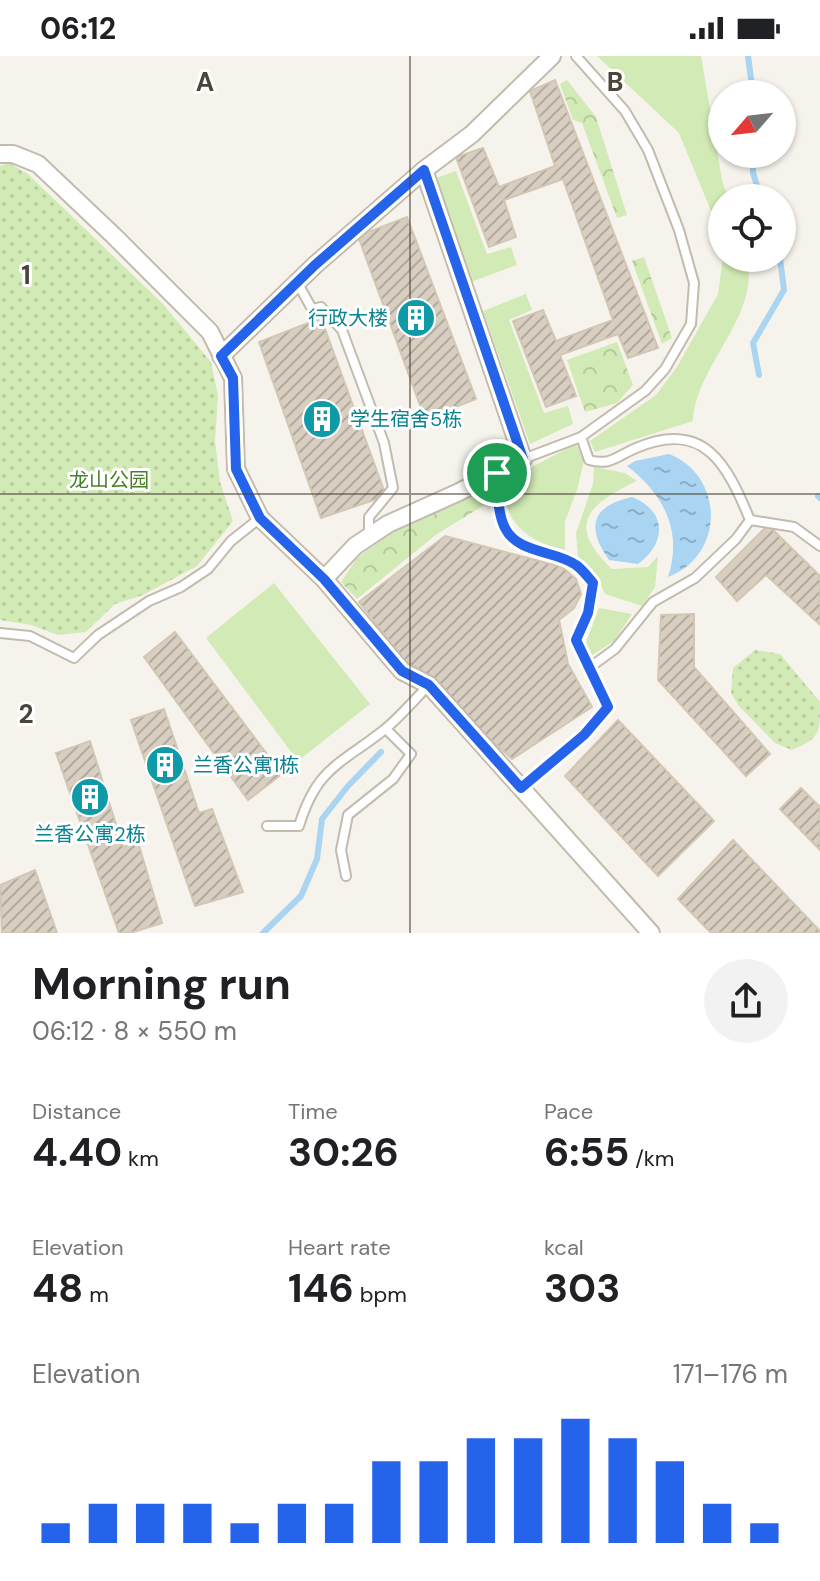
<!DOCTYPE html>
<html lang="en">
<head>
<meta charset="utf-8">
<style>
	body { margin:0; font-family:"DM Sans","Noto Sans SC",sans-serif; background:#f2f2f2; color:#202124; height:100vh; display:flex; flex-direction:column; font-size:30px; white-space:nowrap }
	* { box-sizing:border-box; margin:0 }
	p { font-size:26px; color:#757577 }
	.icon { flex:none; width:44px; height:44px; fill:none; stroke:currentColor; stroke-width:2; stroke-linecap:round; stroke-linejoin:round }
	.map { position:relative; height:877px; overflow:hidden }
	.details { display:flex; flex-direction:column; background:#fff; flex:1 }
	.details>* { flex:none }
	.needle { width:52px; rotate:242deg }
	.tools { position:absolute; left:708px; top:24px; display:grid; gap:16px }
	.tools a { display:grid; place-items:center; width:88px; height:88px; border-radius:50%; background:#fff; box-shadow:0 2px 6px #0004; font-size:40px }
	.pin { position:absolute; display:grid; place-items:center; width:68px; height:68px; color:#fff; margin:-34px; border:4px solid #fff; border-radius:50%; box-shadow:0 2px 8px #0007 }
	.round { display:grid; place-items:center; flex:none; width:84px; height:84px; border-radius:42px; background:#f2f2f2 }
	.head { display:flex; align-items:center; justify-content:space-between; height:136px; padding:0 32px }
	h1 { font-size:44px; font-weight:700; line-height:60px }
	.figures { display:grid; grid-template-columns:repeat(3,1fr); gap:12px; height:136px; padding:8px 32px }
	.figures div { display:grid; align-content:center }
	.figures b { font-size:40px; font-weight:700 }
	.figures small { font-size:22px; font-weight:400 }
	.figures p { font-size:22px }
	.chart { height:224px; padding:16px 32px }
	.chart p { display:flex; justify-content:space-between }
	.chart svg { width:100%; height:144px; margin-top:8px; stroke:#2563eb; stroke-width:6 }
	.status { display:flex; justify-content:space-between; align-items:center; height:56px; padding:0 40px; background:#fff; direction:ltr }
	.status svg { height:22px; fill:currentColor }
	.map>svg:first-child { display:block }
	.grass { fill:#d2eab5 }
	.forest { fill:url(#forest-crowns) }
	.park { fill:url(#park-dots) }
	.water { fill:url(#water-ripples) }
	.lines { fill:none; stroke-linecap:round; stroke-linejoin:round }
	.stream { stroke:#a9d4f2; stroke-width:6 }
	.building { fill:url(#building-hatch); stroke:#d3c7b4; stroke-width:2 }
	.lane-casing { stroke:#c2bbae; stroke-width:12 }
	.street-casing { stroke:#c2bbae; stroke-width:20 }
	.lane { stroke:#fff; stroke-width:8 }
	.street { stroke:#fff; stroke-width:16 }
	.route-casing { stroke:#fff; stroke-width:16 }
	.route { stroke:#2563eb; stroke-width:10 }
	.grid { fill:none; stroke:#4b4439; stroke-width:2; stroke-opacity:0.55 }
	.labels { text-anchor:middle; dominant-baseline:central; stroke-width:6; stroke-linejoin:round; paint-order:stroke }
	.culture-label { font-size:20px; fill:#0d838f; stroke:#fff; text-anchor:start }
	.park-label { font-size:20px; fill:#4a7f2a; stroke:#fff }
	.grid-label { font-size:26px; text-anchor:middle; font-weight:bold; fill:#4b4439; stroke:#fff; stroke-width:6; stroke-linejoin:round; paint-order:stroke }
</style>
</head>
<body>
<div class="status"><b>06:12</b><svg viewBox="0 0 49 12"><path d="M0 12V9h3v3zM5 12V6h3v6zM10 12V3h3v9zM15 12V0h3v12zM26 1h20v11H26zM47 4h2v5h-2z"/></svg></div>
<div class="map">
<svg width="820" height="877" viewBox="0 0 820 877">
	<defs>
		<pattern id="forest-crowns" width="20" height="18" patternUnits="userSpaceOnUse" patternTransform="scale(2)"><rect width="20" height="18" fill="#d2eab5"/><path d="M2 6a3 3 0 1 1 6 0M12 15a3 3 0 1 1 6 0" fill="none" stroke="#b6ca9c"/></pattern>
		<pattern id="park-dots" width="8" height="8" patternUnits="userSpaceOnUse" patternTransform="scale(2)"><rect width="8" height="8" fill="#d2eab5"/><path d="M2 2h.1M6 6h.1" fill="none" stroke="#b6ca9c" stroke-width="1.8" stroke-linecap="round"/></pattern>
		<pattern id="water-ripples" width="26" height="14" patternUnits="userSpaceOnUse" patternTransform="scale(2)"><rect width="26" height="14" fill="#a9d4f2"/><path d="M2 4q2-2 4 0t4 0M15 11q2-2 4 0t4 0" fill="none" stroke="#8caec5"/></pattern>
		<pattern id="building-hatch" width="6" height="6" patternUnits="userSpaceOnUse" patternTransform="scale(2)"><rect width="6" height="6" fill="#d8cfc1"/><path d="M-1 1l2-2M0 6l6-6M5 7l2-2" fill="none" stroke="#b1aa9e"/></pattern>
	</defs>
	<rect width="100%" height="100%" fill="#f6f3ec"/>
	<g class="grass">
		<polygon points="597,0 701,0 722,124 728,142 722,142 722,198 716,167 679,77"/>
		<polygon points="456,115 487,198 511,191 517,209 471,226 436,122"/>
		<path d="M723,202H746C763,257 695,310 693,365L595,396L590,385L656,339L677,311L718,238Z"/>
		<polygon points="526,238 532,254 509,264 544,357 568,350 573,368 530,388 483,255"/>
		<path d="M576,388L584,405L577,434L565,465V494C530,487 496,464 509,423Z"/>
		<path d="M594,411L625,417L637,425C588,448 565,469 612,513L648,511L658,500L655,531L642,550L605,538L597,520L578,501L576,477L593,428Z"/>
		<polygon points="274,527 370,648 298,705 206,582"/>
		<polygon points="599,552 632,558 614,585 591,600 585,589"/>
	</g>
	<g class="forest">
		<polygon points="567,24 596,61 627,159 617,162 582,67 573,64 560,28"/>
		<polygon points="644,201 672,282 662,288 632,205"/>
		<polygon points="617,286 633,329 617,347 585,356 567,304"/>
		<polygon points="488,432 491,445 437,478 357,543 341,526 357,502 391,477"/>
	</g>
	<g class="park">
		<polygon points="9,107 28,118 163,248 211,306 218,340 215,385 220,426 233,465 197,510 143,539 115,548 86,576 58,579 31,569 0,564 0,110"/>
		<path d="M755,594L780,598L820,646C820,678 820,682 792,694L775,687L738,649L731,637L733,612Z"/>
	</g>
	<g class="water">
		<path d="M669,398C725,420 725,500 668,521C683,476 664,438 627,410L635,405Z"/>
		<path d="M632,441C667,455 667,487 638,508L609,504C586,471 591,450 632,441Z"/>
	</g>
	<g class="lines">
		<g class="stream">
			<polyline points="748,0 753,38"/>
			<polyline points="753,98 753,117 761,142"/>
			<polyline points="759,319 753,287 784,234 780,202"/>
			<polyline points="818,440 820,442"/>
			<polyline points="263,877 301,840 317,803 322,763 348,730 381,696"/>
		</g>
	</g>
	<g class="building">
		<polygon points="555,24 658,292 628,302 618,278 560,299 576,340 546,351 513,265 543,254 556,285 613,264 563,123 504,144 516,181 489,191 456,101 483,92 499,131 555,110 530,35"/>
		<polygon points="407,161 476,343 425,363 358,180"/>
		<polygon points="321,262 386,440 321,462 259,286"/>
		<polygon points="768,469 820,520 820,569 766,519 737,545 716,521"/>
		<polygon points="445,480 562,511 576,523 581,538 574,552 559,564 568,608 592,651 512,703 406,606 359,546"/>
		<polygon points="694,558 694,611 770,698 746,720 658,624 661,559"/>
		<polygon points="175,576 282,718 248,744 144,601"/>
		<polygon points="164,653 199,757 212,753 243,836 195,850 131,664"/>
		<polygon points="618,664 714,765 658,820 565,720"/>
		<polygon points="90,685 123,791 138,786 162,867 130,877 119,877 56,697"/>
		<polygon points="801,732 820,751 820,794 780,753"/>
		<polygon points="733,784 820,875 820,877 711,877 678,843"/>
		<polygon points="35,814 57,877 2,877 0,829"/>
	</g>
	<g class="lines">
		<g class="lane-casing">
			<g id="lane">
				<polyline points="297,226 312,253 321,251 342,274 384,387 393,432 369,461 369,479"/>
				<path d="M581,381L589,404C611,410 617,400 636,392C704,363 727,408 750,464L736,483L695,522L653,546L615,593L589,612"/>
				<polyline points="523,403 581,381 645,335 665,313 691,268 694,227 679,174 648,94 625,55 576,0"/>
				<path d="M497,417C498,435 496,457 505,473C519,498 555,494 576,509C583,513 588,521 593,527L588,557L576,584L608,651L584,679L521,732"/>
				<polyline points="750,464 794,471 820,490"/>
				<polyline points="0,577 30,580 74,602 98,579 149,545 181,531 208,513 231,485 260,462"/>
				<path d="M267,770H299C317,711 341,708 384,674C400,661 414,644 429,629"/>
				<polyline points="346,820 341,794 348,759 393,723 411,698 386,673"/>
			</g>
		</g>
		<g class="street-casing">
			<g id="street">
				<polyline points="0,98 13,98 38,108 113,179 210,276 233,322 236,413 260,462 324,523 402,615 429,629 651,877"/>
				<polyline points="221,300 315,209 424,114"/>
				<polyline points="324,523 355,490 388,468 459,436 523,403 424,114 472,78 552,0"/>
			</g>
		</g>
		<use href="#lane" class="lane"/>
		<use href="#street" class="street"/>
	</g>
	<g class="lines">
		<g class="route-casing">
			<path id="route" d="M424,114L523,403L497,417C498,435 497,456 505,472C518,498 555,494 576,509C582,513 588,521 593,527L588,557L576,584L608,651L584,679L521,732L429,629L402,615L324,523L260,462L236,413L233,322L221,300L315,209Z"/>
		</g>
		<use href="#route" class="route"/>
	</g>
	<path class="grid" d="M410,0V877M0,438H820"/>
	<defs>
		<g id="building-disc" transform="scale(2)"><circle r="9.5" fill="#0f9aa8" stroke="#fff"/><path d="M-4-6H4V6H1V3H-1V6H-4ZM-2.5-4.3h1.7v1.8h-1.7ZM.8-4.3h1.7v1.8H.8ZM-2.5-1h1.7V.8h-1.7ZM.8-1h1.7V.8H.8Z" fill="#fff"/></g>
	</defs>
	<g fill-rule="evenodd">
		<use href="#building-disc" x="416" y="262"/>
		<use href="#building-disc" x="322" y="363"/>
		<use href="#building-disc" x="165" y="709"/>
		<use href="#building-disc" x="90" y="741"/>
	</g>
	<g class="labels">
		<g class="culture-label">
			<text x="388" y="262" text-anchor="end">行政大楼</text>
			<text x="350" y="363">学生宿舍5栋</text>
			<text x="193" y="709">兰香公寓1栋</text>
			<text x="90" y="778" text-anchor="middle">兰香公寓2栋</text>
		</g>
		<g class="park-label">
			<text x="109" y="424">龙山公园</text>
		</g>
	</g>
	<g class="grid-label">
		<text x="205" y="35">A</text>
		<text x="615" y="35">B</text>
		<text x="26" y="228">1</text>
		<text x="26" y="667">2</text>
	</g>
</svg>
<div class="tools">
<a><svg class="needle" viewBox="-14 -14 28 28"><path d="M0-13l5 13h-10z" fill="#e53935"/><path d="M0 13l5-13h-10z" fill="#757577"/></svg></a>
<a><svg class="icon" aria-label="locate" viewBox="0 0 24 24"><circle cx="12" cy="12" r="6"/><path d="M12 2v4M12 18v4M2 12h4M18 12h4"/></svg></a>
</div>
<div class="pin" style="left:497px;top:417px;background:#1e9e55"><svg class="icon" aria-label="arrive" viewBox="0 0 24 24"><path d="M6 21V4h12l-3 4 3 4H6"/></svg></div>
</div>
<section class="details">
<div class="head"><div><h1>Morning run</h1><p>06:12 · 8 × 550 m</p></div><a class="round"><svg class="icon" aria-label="share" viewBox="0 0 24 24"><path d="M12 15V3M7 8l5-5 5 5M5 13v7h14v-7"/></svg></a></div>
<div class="figures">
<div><p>Distance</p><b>4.40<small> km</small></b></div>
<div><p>Time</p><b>30:26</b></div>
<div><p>Pace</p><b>6:55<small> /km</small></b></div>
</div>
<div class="figures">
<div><p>Elevation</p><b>48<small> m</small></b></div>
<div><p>Heart rate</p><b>146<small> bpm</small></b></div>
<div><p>kcal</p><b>303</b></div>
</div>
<div class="chart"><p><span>Elevation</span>171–176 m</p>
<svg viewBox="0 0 160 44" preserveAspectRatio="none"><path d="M5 44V38M15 44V32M25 44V32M35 44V32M45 44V38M55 44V32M65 44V32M75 44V19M85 44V19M95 44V12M105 44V12M115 44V6M125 44V12M135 44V19M145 44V32M155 44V38"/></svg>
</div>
</section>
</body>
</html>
